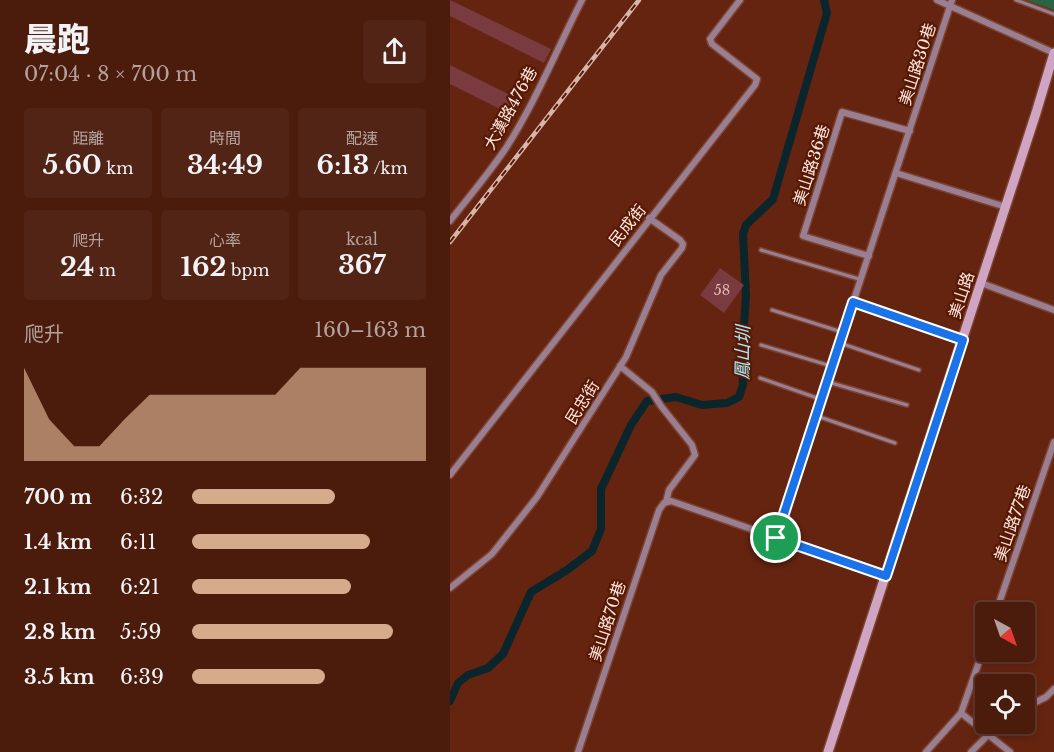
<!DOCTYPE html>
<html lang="zh-TW">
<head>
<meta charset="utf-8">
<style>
	body { margin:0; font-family:"Libre Baskerville","Noto Sans TC",serif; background:#522415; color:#f1f3f6; height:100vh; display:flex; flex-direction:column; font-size:22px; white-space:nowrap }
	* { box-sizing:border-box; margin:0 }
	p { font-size:20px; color:#b2a19d }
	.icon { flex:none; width:33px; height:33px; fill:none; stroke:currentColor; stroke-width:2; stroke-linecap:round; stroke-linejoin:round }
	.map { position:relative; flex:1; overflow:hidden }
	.side { display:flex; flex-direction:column; background:#4b1b0c; width:450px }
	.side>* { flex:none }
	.needle { width:39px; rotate:140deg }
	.buttons { position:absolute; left:525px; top:602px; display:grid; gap:12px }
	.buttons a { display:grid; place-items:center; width:60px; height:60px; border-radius:6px; background:#4b1b0c; box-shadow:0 3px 9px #0003,0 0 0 2px #62392d; font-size:30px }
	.pin { position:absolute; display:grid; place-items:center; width:51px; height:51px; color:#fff; margin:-26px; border:3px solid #fff; border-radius:50%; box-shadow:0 2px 6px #0007 }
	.round { display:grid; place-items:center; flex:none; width:63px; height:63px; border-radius:6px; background:#522415 }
	.overview { display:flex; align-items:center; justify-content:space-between; height:102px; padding:0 24px }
	h1 { font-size:33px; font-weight:800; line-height:45px }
	.figures { display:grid; grid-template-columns:repeat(3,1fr); gap:9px; height:102px; padding:6px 24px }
	.figures div { display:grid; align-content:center; border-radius:6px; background:#522415; text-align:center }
	.figures b { font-size:26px; font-weight:800 }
	.figures small { font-size:16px; font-weight:400 }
	.figures p { font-size:16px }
	.chart { height:168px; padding:12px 24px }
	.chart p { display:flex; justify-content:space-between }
	.chart svg { width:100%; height:108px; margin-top:6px; fill:#d6ab8b; opacity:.7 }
	ul { padding:0 24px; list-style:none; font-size:20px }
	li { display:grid; grid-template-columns:96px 72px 1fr; align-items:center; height:45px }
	li i { height:15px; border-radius:8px; background:#d6ab8b }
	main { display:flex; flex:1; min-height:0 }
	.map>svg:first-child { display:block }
	.green { fill:#2b6345 }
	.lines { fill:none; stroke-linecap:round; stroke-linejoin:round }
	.canal { stroke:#0b252c; stroke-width:8 }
	.building { fill:#793b3f }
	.lane-casing { stroke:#7d4331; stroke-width:6 }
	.street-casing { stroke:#7d4331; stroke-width:9 }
	.secondary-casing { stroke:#7d4331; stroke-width:12 }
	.lane { stroke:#9a7f92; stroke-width:3 }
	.street { stroke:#9a7f92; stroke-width:6 }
	.secondary { stroke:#d0a4c3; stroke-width:9 }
	.rail-casing { stroke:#d8b5ab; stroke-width:4.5 }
	.rail { stroke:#581904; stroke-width:2; stroke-dasharray:7; stroke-linecap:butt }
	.route-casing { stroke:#fff; stroke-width:12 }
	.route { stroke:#1a73e8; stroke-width:8 }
	.labels { text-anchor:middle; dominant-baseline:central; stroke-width:4.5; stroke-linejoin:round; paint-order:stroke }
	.number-label { font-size:14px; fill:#ddbab6 }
	.street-label { font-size:16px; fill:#fee5de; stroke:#581904 }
	.water-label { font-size:18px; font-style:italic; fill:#aaebfd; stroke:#581904 }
</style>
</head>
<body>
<main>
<section class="side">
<div class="overview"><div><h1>晨跑</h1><p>07:04 · 8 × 700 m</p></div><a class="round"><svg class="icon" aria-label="share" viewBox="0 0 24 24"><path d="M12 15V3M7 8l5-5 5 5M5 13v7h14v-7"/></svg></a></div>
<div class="figures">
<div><p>距離</p><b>5.60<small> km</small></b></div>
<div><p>時間</p><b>34:49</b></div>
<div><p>配速</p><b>6:13<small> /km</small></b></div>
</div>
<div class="figures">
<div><p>爬升</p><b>24<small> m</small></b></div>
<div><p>心率</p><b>162<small> bpm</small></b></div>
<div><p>kcal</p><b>367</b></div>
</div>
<div class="chart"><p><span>爬升</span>160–163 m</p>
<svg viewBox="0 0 160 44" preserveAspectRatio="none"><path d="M0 44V6L10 27L20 38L30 38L40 27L50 17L60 17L70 17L80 17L90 17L100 17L110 6L120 6L130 6L140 6L150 6L160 6V44z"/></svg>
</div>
<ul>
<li><b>700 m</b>6:32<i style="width:61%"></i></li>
<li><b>1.4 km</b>6:11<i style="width:76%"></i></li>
<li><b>2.1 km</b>6:21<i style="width:68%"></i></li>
<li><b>2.8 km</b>5:59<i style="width:86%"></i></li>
<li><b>3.5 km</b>6:39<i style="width:57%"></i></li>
</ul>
</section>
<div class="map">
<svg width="604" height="752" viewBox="0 0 604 752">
	<rect width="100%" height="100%" fill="#642410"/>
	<polygon class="green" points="576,0 604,0 604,10"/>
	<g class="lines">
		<polyline class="canal" points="0,701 8,683 18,675 38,668 53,654 81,592 117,570 142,551 151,529 151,489 181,425 197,401 226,397 252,405 277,403 289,397 293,385 292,354 296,296 293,234 296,225 323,199 377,13 374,0"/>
	</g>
	<g class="building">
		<polygon points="0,0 101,49 94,63 0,16"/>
		<polygon points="0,65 72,101 64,116 0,84"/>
		<polygon points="270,268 294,285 274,313 250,295"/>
	</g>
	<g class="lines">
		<g class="lane-casing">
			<g id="lane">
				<polyline points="566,0 604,14"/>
				<polyline points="311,250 409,279"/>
				<polyline points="404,302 511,339"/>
				<polyline points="322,310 392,332"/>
				<polyline points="390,343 469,370"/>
				<polyline points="311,345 381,366"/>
				<polyline points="310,378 370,399"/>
				<polyline points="378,382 457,405"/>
				<polyline points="367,416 445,443"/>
			</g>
		</g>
		<g class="street-casing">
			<g id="street">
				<polyline points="487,0 604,53"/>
				<polyline points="446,173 556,207"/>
				<path d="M0,221C19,197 39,173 56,148C86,101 107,49 132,0"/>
				<polyline points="419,256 353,236 392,112 460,131"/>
				<polyline points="531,283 604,310"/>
				<polyline points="170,366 202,392 211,406 242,445 245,455 219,490 216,502"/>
				<polyline points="0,475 305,85 307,79 262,44 260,39 290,0"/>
				<polyline points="326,538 502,0"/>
				<polyline points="0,588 42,554 87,497 176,357 211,275 232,248 233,244 230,240 199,218"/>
				<polyline points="546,612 604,442"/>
				<polyline points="536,642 511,713 560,752"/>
				<polyline points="574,708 596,697 604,689"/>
				<polyline points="535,730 547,723"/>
				<polyline points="128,752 209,510 214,503 221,501 436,576"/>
				<polyline points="476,752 511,713"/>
				<polyline points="521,752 539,734"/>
			</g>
		</g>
		<g class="secondary-casing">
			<polyline id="secondary" points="378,752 586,113 604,53"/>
		</g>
		<use href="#lane" class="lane"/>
		<use href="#street" class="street"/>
		<use href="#secondary" class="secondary"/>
		<g class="rail-casing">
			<polyline id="rail" points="0,242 189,0"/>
		</g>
		<use href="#rail" class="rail"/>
	</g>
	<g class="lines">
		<g class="route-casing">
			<polygon id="route" points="403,302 513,340 436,576 326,538"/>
		</g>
		<use href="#route" class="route"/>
	</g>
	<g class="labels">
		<g class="number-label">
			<text x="272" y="290">58</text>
		</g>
		<g class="street-label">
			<text transform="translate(467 64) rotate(-72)">美山路30巷</text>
			<text transform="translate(60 108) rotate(-61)">大漢路476巷</text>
			<text transform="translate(361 165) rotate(-72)">美山路36巷</text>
			<text transform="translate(177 225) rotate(-52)">民成街</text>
			<text transform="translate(511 295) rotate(-72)">美山路</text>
			<text transform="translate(132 402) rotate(-58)">民忠街</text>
			<text transform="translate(562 523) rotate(-71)">美山路77巷</text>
			<text transform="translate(157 621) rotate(-72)">美山路70巷</text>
		</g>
		<g class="water-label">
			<text transform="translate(293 353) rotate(-89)">鳳山圳</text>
		</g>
	</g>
</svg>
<div class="buttons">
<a><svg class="needle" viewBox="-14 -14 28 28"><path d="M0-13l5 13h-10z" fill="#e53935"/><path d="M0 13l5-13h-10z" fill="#b2a19d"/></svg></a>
<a><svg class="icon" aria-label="locate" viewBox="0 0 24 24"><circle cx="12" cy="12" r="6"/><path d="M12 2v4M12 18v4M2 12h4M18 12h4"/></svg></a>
</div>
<div class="pin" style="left:326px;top:538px;background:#1e9e55"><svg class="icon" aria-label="arrive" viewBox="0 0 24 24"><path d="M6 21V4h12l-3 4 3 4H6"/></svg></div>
</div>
</main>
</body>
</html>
